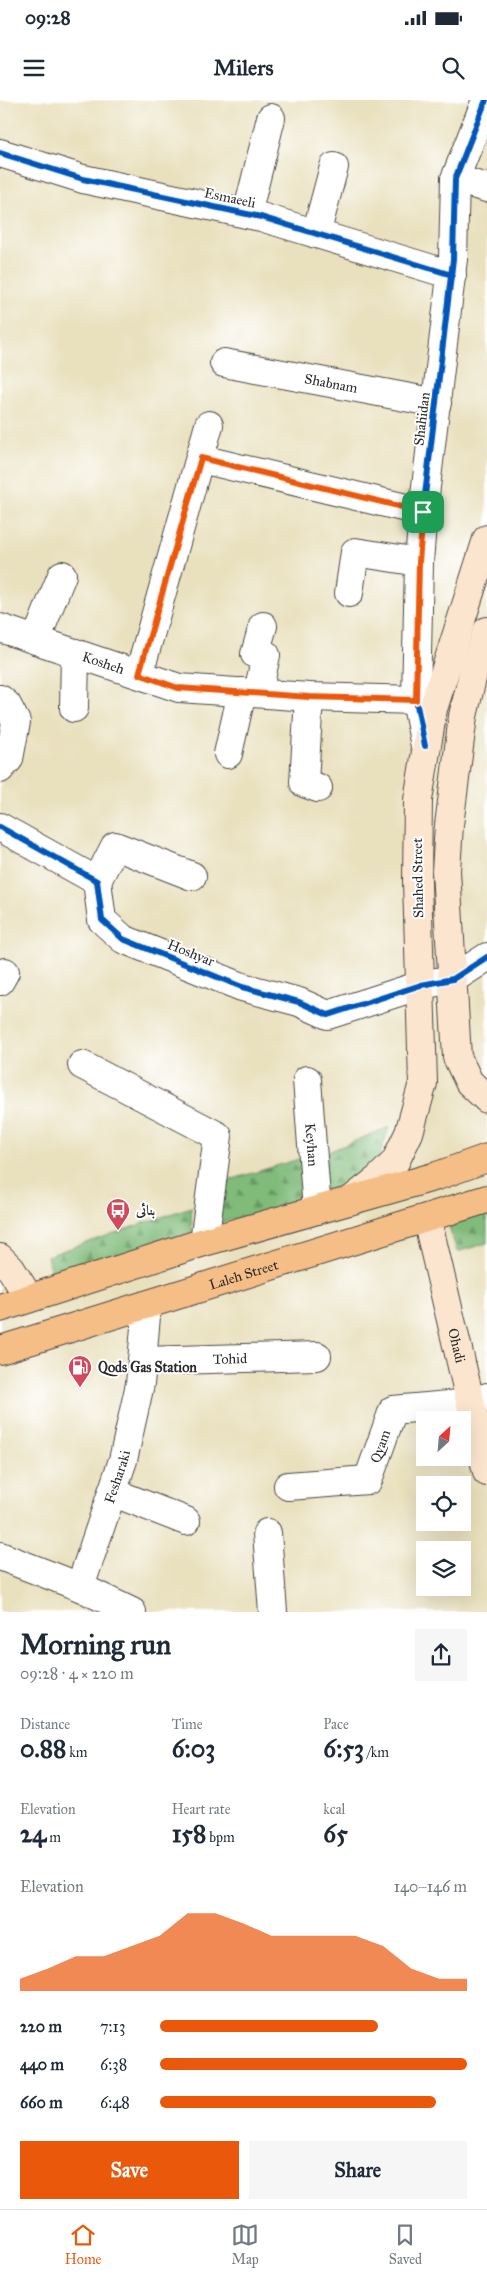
<!DOCTYPE html>
<html lang="en">
<head>
<meta charset="utf-8">
<style>
	body { margin:0; font-family:"IM FELL Great Primer",Amiri,serif; background:#f6f6f7; color:#1f2937; height:100vh; display:flex; flex-direction:column; font-size:19px; white-space:nowrap }
	* { box-sizing:border-box; margin:0 }
	p { font-size:16px; color:#747a83 }
	.icon { flex:none; width:28px; height:28px; fill:none; stroke:currentColor; stroke-width:2; stroke-linecap:round; stroke-linejoin:round }
	.map { position:relative; height:1512px; overflow:hidden }
	.side { display:flex; flex-direction:column; background:#fff; flex:1 }
	.side>* { flex:none }
	.needle { width:32px; rotate:26deg }
	.tools { position:absolute; left:416px; top:1311px; display:grid; gap:10px }
	.tools a { display:grid; place-items:center; width:55px; height:55px; border-radius:0px; background:#fff; box-shadow:0 5px 20px #0002; font-size:25px }
	.pin { position:absolute; display:grid; place-items:center; width:42px; height:42px; color:#fff; margin:-21px; border-radius:10px; box-shadow:0 2px 8px #0006 }
	.round { display:grid; place-items:center; flex:none; width:52px; height:52px; border-radius:0px; background:#f6f6f7 }
	.overview { display:flex; align-items:center; justify-content:space-between; height:85px; padding:0 20px }
	h1 { font-size:28px; font-weight:800; line-height:38px }
	.metrics { display:grid; grid-template-columns:repeat(3,1fr); gap:8px; height:85px; padding:5px 20px }
	.metrics div { display:grid; align-content:center }
	.metrics b { font-size:25px; font-weight:800 }
	.metrics small { font-size:14px; font-weight:400 }
	.metrics p { font-size:14px }
	.chart { height:140px; padding:10px 20px }
	.chart p { display:flex; justify-content:space-between }
	.chart svg { width:100%; height:90px; margin-top:5px; fill:#ea580c; opacity:.7 }
	.cta { display:flex; gap:10px; margin-top:auto; padding:10px 20px }
	.cta a { flex:1; height:58px; border-radius:0px; background:#ea580c; color:#fff; font-size:20px; font-weight:800; line-height:58px; text-align:center }
	.cta a+a { background:#f6f6f7; color:#1f2937 }
	ul { padding:0 20px; list-style:none; font-size:16px }
	li { display:grid; grid-template-columns:80px 60px 1fr; align-items:center; height:38px }
	li i { height:12px; border-radius:6px; background:#ea580c }
	.status { display:flex; justify-content:space-between; align-items:center; height:35px; padding:0 25px; background:#fff; direction:ltr }
	.status svg { height:14px; fill:currentColor }
	header { display:flex; justify-content:space-between; align-items:center; height:65px; padding:0 20px; background:#fff; font-size:22px; font-weight:800 }
	.menu { display:flex; justify-content:space-around; align-items:center; height:70px; border-top:1px solid #e0e1e3; background:#fff; font-size:14px; color:#747a83 }
	.menu a { display:grid; justify-items:center; gap:2px }
	.menu .selected { color:#ea580c }
	.map>svg:first-child { display:block }
	.forest { fill:url(#forest-firs); stroke:#567352 }
	.lines { fill:none; stroke-linecap:round; stroke-linejoin:round }
	.street-casing { stroke:#484641; stroke-width:30 }
	.secondary-casing { stroke:#484641; stroke-width:30 }
	.primary-casing { stroke:#484641; stroke-width:30 }
	.street { stroke:#fff; stroke-width:28 }
	.secondary { stroke:#fbe5cf; stroke-width:28 }
	.primary { stroke:#f6be87; stroke-width:28 }
	.cycleway-casing { stroke:#fff; stroke-width:9 }
	.cycleway { stroke:#0057b8; stroke-width:6 }
	.route-casing { stroke:#fff; stroke-width:10 }
	.route { stroke:#ea580c; stroke-width:6 }
	.labels { text-anchor:middle; dominant-baseline:central; stroke-width:4; stroke-linejoin:round; paint-order:stroke }
	.street-label { font-size:14px; fill:#2b2b2b; stroke:#fff }
	.poi-label { font-size:14px; font-weight:bold; fill:#2b2b2b; stroke:#fff; text-anchor:start }
</style>
</head>
<body>
<div class="status"><b>09:28</b><svg viewBox="0 0 49 12"><path d="M0 12V9h3v3zM5 12V6h3v6zM10 12V3h3v9zM15 12V0h3v12zM26 1h20v11H26zM47 4h2v5h-2z"/></svg></div>
<header><svg class="icon" aria-label="menu" viewBox="0 0 24 24"><path d="M4 6h16M4 12h16M4 18h16"/></svg>Milers<svg class="icon" aria-label="search" viewBox="0 0 24 24"><circle cx="10" cy="10" r="6"/><path d="M15 15l6 6"/></svg></header>
<div class="map">
<svg width="487" height="1512" viewBox="0 0 487 1512">
	<defs>
		<pattern id="forest-firs" width="22" height="20" patternUnits="userSpaceOnUse" patternTransform="scale(1.25)"><rect width="22" height="20" fill="#80bb7a"/><path d="M5 1l3.5 6h-7zM16 11l3.5 6h-7z" fill="#699864"/></pattern>
	</defs>
	<rect width="100%" height="100%" fill="#fff"/>
	<filter id="ink" filterUnits="userSpaceOnUse"><feTurbulence type="fractalNoise" baseFrequency=".02" numOctaves="2"/><feDisplacementMap in="SourceGraphic" scale="10" xChannelSelector="R" yChannelSelector="G"/><feConvolveMatrix kernelMatrix="1 2 1 2 8 2 1 2 1" color-interpolation-filters="sRGB"/></filter>
	<filter id="wash" filterUnits="userSpaceOnUse"><feTurbulence type="fractalNoise" baseFrequency=".0096" numOctaves="4" result="noise"/><feDisplacementMap in="SourceGraphic" scale="20" xChannelSelector="R" yChannelSelector="G"/><feGaussianBlur stdDeviation="1.12" result="paint"/><feColorMatrix in="noise" values="0 0 0 0 0 0 0 0 0 0 0 0 0 0 0 0 0 1.4 0 .05"/><feComposite in="paint" operator="in"/></filter>
	<g filter="url(#wash)">
		<rect width="100%" height="100%" fill="#e9e0bd"/>
		<g class="forest">
			<polygon points="389,1027 376,1067 354,1083 325,1091 323,1054"/>
			<polygon points="302,1058 303,1100 216,1124 223,1082"/>
			<polygon points="191,1107 192,1132 52,1179 47,1156"/>
			<polygon points="487,1111 487,1143 457,1152 448,1123"/>
		</g>
	</g>
	<g filter="url(#ink)">
		<g class="lines">
			<g class="street-casing">
				<g id="street">
					<polyline points="0,53 83,79 261,117 452,175"/>
					<polyline points="455,79 487,88"/>
					<polyline points="247,114 271,18"/>
					<polyline points="316,134 334,67"/>
					<path id="s1" d="M224,263L437,303"/>
					<polyline points="201,359 423,412"/>
					<polyline points="349,493 355,452 419,462"/>
					<path id="s2" d="M0,528L179,588L309,597L416,600"/>
					<polyline points="36,540 62,475"/>
					<polyline points="139,574 209,325"/>
					<polyline points="258,593 266,555 255,554 263,526"/>
					<polyline points="309,597 304,683 318,688"/>
					<polyline points="0,599 7,605 16,622 9,659 0,669"/>
					<polyline points="74,608 75,553"/>
					<polyline points="425,646 416,600 419,462 423,412 453,159 455,79 486,0"/>
					<polyline points="228,654 242,592"/>
					<polyline points="0,727 97,781 102,820 123,839 242,887 299,902 328,915 421,885 453,879 487,857"/>
					<polyline points="97,781 115,746 192,776"/>
					<polyline points="0,881 5,872"/>
					<polyline points="82,965 218,1036 204,1142"/>
					<path id="s3" d="M307,980L317,1110"/>
					<path id="s4" d="M142,1261L317,1256"/>
					<path id="s5" d="M288,1386L368,1380L393,1310L471,1303L487,1297"/>
					<polyline points="112,1392 186,1421"/>
					<polyline points="267,1433 273,1512"/>
					<polyline points="0,1456 80,1487"/>
					<path id="s6" d="M132,1512L80,1487L123,1360L140,1284L147,1205"/>
				</g>
			</g>
			<g class="secondary-casing">
				<g id="secondary">
					<polyline points="487,531 474,570 463,616 449,725 446,771 457,957 469,982 487,999"/>
					<polyline points="350,1101 378,1079 395,1062 409,1033 423,983 417,781 418,700 433,609 487,439"/>
					<path id="s7" d="M427,1119L487,1372"/>
					<polyline points="0,1158 11,1169 29,1198"/>
				</g>
			</g>
			<g class="primary-casing">
				<g id="primary">
					<polyline points="0,1208 204,1142 437,1076 487,1058"/>
					<path id="s8" d="M0,1250L487,1099"/>
				</g>
			</g>
			<use href="#street" class="street"/>
			<use href="#secondary" class="secondary"/>
			<use href="#primary" class="primary"/>
			<g class="cycleway-casing">
				<g id="cycleway">
					<polyline points="0,53 83,79 261,117 452,175"/>
					<polyline points="425,646 416,600 419,462 423,412 453,159 455,79 486,0"/>
					<polyline points="0,727 97,781 102,820 123,839 242,887 299,902 328,915 421,885 453,879 487,857"/>
				</g>
			</g>
			<use href="#cycleway" class="cycleway"/>
		</g>
	</g>
	<g class="lines" filter="url(#ink)">
		<g class="route-casing">
			<polygon id="route" points="201,358 423,412 419,462 416,600 309,597 178,588 139,574"/>
		</g>
		<use href="#route" class="route"/>
	</g>
	<defs>
		<g id="bus-pin" transform="scale(1.25)"><path d="M0 17L-7.5 6A9.5 9.5 0 1 1 7.5 6Z" fill="#d1495b" stroke="#fff"/><path d="M-5-6H5V4H4V6H2V4H-2V6H-4V4H-5ZM-3.5-4V0h7V-4ZM-3.5 1.2v1.5H-2V1.2ZM2 1.2v1.5H3.5V1.2Z" fill="#fff"/></g>
		<g id="fuel-pin" transform="scale(1.25)"><path d="M0 17L-7.5 6A9.5 9.5 0 1 1 7.5 6Z" fill="#d1495b" stroke="#fff"/><path d="M-5.5-6h7V0h2V4h1.3V-2.5L3-4.5l.8-.8L6-3V5H2.5V1h-1V6h-7ZM-4.2-4.7v3.2H.2V-4.7Z" fill="#fff"/></g>
	</defs>
	<g fill-rule="evenodd">
		<use href="#bus-pin" x="118" y="1110"/>
		<use href="#fuel-pin" x="80" y="1267"/>
	</g>
	<g class="labels">
		<g class="street-label">
			<text transform="translate(230 98) rotate(12)">Esmaeeli</text>
			<text stroke="none"><textPath href="#s1" startOffset="109">Shabnam</textPath></text>
			<text transform="translate(422 319) rotate(-83)">Shahidan</text>
			<text stroke="none"><textPath href="#s2" startOffset="109">Kosheh</textPath></text>
			<text transform="translate(418 778) rotate(-91)">Shahed Street</text>
			<text transform="translate(191 853) rotate(22)">Hoshyar</text>
			<text stroke="none"><textPath href="#s3" startOffset="65">Keyhan</textPath></text>
			<text stroke="none"><textPath href="#s8" startOffset="255">Laleh Street</textPath></text>
			<text stroke="none"><textPath href="#s7" startOffset="130">Ohadi</textPath></text>
			<text stroke="none"><textPath href="#s4" startOffset="88">Tohid</textPath></text>
			<text stroke="none"><textPath href="#s5" startOffset="116">Qyam</textPath></text>
			<text stroke="none"><textPath href="#s6" startOffset="174">Fesharaki</textPath></text>
		</g>
		<g class="poi-label">
			<text x="136" y="1110">بنائی</text>
			<text x="98" y="1267">Qods Gas Station</text>
		</g>
	</g>
</svg>
<div class="tools">
<a><svg class="needle" viewBox="-14 -14 28 28"><path d="M0-13l5 13h-10z" fill="#e53935"/><path d="M0 13l5-13h-10z" fill="#747a83"/></svg></a>
<a><svg class="icon" aria-label="locate" viewBox="0 0 24 24"><circle cx="12" cy="12" r="6"/><path d="M12 2v4M12 18v4M2 12h4M18 12h4"/></svg></a>
<a><svg class="icon" aria-label="layers" viewBox="0 0 24 24"><path d="M12 4l9 5-9 5-9-5zM3 14l9 5 9-5"/></svg></a>
</div>
<div class="pin" style="left:423px;top:412px;background:#1e9e55"><svg class="icon" aria-label="arrive" viewBox="0 0 24 24"><path d="M6 21V4h12l-3 4 3 4H6"/></svg></div>
</div>
<section class="side">
<div class="overview"><div><h1>Morning run</h1><p>09:28 · 4 × 220 m</p></div><a class="round"><svg class="icon" aria-label="share" viewBox="0 0 24 24"><path d="M12 15V3M7 8l5-5 5 5M5 13v7h14v-7"/></svg></a></div>
<div class="metrics">
<div><p>Distance</p><b>0.88<small> km</small></b></div>
<div><p>Time</p><b>6:03</b></div>
<div><p>Pace</p><b>6:53<small> /km</small></b></div>
</div>
<div class="metrics">
<div><p>Elevation</p><b>24<small> m</small></b></div>
<div><p>Heart rate</p><b>158<small> bpm</small></b></div>
<div><p>kcal</p><b>65</b></div>
</div>
<div class="chart"><p><span>Elevation</span>140–146 m</p>
<svg viewBox="0 0 160 44" preserveAspectRatio="none"><path d="M0 44V38L10 33L20 27L30 27L40 22L50 17L60 6L70 6L80 11L90 17L100 17L110 17L120 17L130 22L140 33L150 38L160 38V44z"/></svg>
</div>
<ul>
<li><b>220 m</b>7:13<i style="width:71%"></i></li>
<li><b>440 m</b>6:38<i style="width:100%"></i></li>
<li><b>660 m</b>6:48<i style="width:90%"></i></li>
</ul>
<div class="cta"><a>Save</a><a>Share</a></div>
</section>
<nav class="menu">
<a class="selected"><svg class="icon" aria-label="home" viewBox="0 0 24 24"><path d="M3 11l9-7 9 7M6 9v11h12V9"/></svg>Home</a>
<a><svg class="icon" aria-label="map" viewBox="0 0 24 24"><path d="M3 6l6-2 6 2 6-2v14l-6 2-6-2-6 2zM9 4v14M15 6v14"/></svg>Map</a>
<a><svg class="icon" aria-label="saved" viewBox="0 0 24 24"><path d="M7 4h10v16l-5-4-5 4z"/></svg>Saved</a>
</nav>
</body>
</html>
